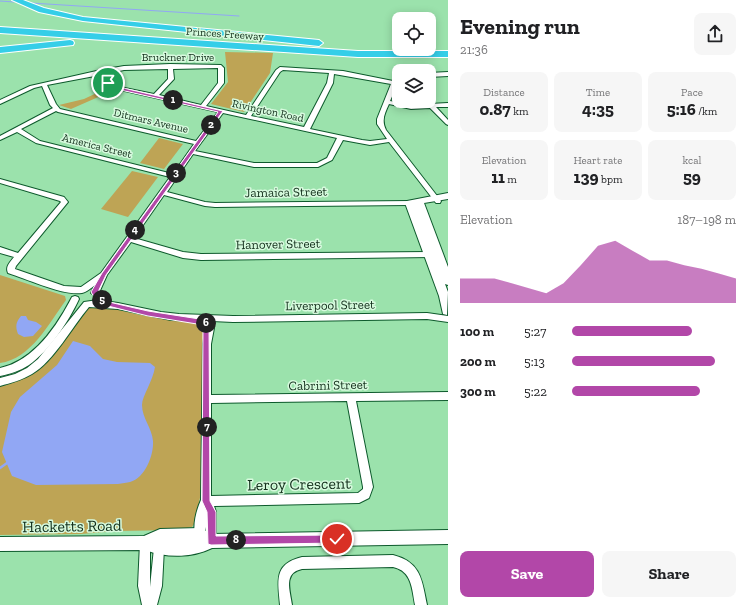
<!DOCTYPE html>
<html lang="en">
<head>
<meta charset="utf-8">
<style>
	body { margin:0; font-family:"Zilla Slab",serif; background:#f6f6f6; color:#202124; height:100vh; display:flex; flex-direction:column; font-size:15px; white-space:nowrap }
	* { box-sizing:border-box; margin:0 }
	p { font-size:13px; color:#757577 }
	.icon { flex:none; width:22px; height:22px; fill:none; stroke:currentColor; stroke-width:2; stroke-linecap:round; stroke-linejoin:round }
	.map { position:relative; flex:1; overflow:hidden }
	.panel { display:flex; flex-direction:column; background:#fff; width:300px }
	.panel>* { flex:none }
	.fabs { position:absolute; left:392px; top:12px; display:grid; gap:8px }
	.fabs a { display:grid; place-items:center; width:44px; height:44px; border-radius:8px; background:#fff; box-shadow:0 2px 10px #0003; font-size:20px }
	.pin { position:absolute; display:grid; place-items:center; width:34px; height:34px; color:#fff; margin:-17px; border:2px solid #fff; border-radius:50%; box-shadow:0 1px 4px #0007 }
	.km { position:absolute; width:20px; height:20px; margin:-10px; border-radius:50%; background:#222; color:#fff; font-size:11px; line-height:20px; text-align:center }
	.round { display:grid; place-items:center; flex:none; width:42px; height:42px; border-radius:8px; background:#f6f6f6 }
	.headline { display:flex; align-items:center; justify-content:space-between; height:68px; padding:0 12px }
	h1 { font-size:22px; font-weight:700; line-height:30px }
	.stats { display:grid; grid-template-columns:repeat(3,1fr); gap:6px; height:68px; padding:4px 12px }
	.stats div { display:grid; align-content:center; border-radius:8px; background:#f6f6f6; text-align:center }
	.stats b { font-size:17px; font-weight:700 }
	.stats small { font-size:11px; font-weight:400 }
	.stats p { font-size:11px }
	.chart { height:112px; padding:8px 12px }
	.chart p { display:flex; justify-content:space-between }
	.chart svg { width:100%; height:72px; margin-top:4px; fill:#b247a8; opacity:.7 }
	.action { display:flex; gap:8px; margin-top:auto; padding:8px 12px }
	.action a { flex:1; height:46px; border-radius:8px; background:#b247a8; color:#fff; font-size:16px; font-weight:700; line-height:46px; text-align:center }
	.action a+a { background:#f6f6f6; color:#202124 }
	ul { padding:0 12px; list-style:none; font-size:13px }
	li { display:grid; grid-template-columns:64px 48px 1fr; align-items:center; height:30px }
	li i { height:10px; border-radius:5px; background:#b247a8 }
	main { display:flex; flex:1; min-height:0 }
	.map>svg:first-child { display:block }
	.green { fill:#bea455 }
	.water { fill:#91a7f4 }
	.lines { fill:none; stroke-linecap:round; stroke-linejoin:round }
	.stream-far1 { stroke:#91a7f4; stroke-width:1 }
	.stream { stroke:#91a7f4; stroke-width:2.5 }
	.street-casing { stroke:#0d5a2c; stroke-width:2 }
	.secondary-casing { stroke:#0d5a2c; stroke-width:2 }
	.highway-casing { stroke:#fff; stroke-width:2 }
	.street { fill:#fff; fill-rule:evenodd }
	.secondary { fill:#fff; fill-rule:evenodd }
	.highway { fill:#35cee8; fill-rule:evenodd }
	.route { fill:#b247a8; stroke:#fff }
	.labels { text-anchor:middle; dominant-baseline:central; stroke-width:3; stroke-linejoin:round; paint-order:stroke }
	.far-street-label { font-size:11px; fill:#112e1a; stroke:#d7fade }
	.street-label { font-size:13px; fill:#112e1a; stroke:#d7fade }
	.near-street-label { font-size:16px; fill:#112e1a; stroke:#d7fade }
</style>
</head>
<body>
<main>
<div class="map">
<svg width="448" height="605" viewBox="0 0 448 605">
	<rect width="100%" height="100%" fill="#9be2ac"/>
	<g class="green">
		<polygon points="225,52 273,53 270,73 244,112 211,104 228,82"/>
		<polygon points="105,89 112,91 71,109 59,105 84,99"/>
		<polygon points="159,138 183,144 164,169 140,163"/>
		<polygon points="132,171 158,177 128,217 101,209"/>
		<path d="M0,275L65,296L66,300C49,323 31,359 0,363Z"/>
		<polygon points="100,305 136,314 198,323 203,327 202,486 197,515 196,521 192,527 179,530 117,531 81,534 0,535 0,383 24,376 87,307"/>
	</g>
	<g class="water">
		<path d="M21,316H26L28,320L36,322L42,326L33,336L24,337L18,334C15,326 16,322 21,316Z"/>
		<path d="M73,341L90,346L103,359L117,362L150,363L155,367C153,381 142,396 142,405C142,418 152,428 153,441C154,455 145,478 130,482C127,483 122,483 118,484L36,485L12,476L2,452L11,412L20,397L57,365Z"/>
	</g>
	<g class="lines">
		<g class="stream-far1">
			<polyline points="0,1 14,2"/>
			<polyline points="31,3 239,16"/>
		</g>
		<polyline class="stream" points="0,468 7,463"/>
		<g class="street-casing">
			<g id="street">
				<path d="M170,64L221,65L224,68V83L206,106L246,115L276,70L280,67L343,71L393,81L395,76L399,74L398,83L390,101L411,105L448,103V107H436L448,120V125L446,124L430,108L411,109L389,104C385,113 381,120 386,130L441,201L440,203H436L389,142L370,145L343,140L332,160L318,167H254L193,154L167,192L205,202L215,203L410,201L413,203L410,205L215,207L205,206L164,195L134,238L183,252L201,254L429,252L433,255L432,257L201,260L183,258L131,242L107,275L98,295L95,296L91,293L95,285C91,288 87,292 82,293C63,296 27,279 8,273C5,267 10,262 14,257L0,253V247L18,253L61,202L60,201L0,183V179L64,197L68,202L16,266L15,269L64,286L81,287L101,273L170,177L36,143L17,132L0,140V136L53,108L50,105L42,86L34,88L0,104V100L30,86L101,70L124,66ZM218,68V83L201,105L159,95L174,79L173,69ZM168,69V79L154,94L120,87L110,82L105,74L124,70ZM283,70L329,73L327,83L304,127L251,116L280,72ZM334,74L391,84L377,119V124L387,139L370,141L362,140L310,129L333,83ZM100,75L106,84L116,89L218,112L196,141L60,109L56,104L47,85ZM56,111L58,112L194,144L173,174L40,141L21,129ZM223,113L337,138L327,158L317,163H254L195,151Z"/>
				<polygon points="448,72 448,76 429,77 429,73"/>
				<path d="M75,296L78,297L79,299C69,321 49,351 29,365C20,371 10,374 0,376V368C34,361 57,326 72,297Z"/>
				<path d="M98,300L118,303L161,312L179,314L233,316L427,313L448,316V322L427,319L233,322L212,321L214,328L211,344V395L448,392V400L356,401L373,487L369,498L359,503L214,506L216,512V541L215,545L211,546L207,545L206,541V527L204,539L200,540L196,539C192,527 196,511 201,500L203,344L206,328L204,321L171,320L118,309L89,307C72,327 54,361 32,374C22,380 11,383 0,386V378L15,374L27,368L38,359L84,302ZM347,401L363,487V489L358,493L211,496V403Z"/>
				<polygon points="145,538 149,539 150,543 150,587 154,548 155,544 159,543 163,544 164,548 162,586 157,605 142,605 138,586 140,543 141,539"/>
				<path d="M393,555C421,562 422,580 427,605H415C412,589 412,571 393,567L302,569C283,573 290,590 292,605H280C278,581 273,564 302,557Z"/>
			</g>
		</g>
		<g class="secondary-casing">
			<g id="secondary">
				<polygon points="448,193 448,199 424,203 448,267 448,285 445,284 448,292 447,315 443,314 439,296 405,203 407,201"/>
				<path d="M200,528L212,534L448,530V544L212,548C192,558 166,558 145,550L0,551V537L144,536L160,529Z"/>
			</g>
		</g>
		<g class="highway-casing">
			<g id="highway">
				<polygon points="12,0 23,0 44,8 83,17 319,40 323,43 319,46 83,21 39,12"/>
				<polygon points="0,27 358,51 448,51 448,57 358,57 0,33"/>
				<polygon points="70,40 73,41 74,43 73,45 0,53 0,47"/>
			</g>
		</g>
		<use href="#street" class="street"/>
		<use href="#secondary" class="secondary"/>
		<use href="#highway" class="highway"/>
	</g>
	<polygon class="route" points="107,82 119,87 223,111 106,275 98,292 100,296 109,302 148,311 206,320 209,322 210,501 216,512 216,536 337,535 340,536 341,539 340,542 337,543 211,545 208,544 207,512 202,501 203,325 148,316 108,306 96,300 91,292 102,273 218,112 116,89 107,84"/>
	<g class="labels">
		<g class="far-street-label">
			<text transform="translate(225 34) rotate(4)">Princes Freeway</text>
			<text x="178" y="57">Bruckner Drive</text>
			<text transform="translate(268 111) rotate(12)">Rivington Road</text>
			<text transform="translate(151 121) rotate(13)">Ditmars Avenue</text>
			<text transform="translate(97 146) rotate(14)">America Street</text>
		</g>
		<g class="street-label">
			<text transform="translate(286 192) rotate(-1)">Jamaica Street</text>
			<text transform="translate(278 244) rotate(-1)">Hanover Street</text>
			<text transform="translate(330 305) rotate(-1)">Liverpool Street</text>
			<text transform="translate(328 385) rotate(-1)">Cabrini Street</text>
		</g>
		<g class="near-street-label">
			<text transform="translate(299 484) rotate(-1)">Leroy Crescent</text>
			<text transform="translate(72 526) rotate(-1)">Hacketts Road</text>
		</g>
	</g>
</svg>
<div class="fabs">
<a><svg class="icon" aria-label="locate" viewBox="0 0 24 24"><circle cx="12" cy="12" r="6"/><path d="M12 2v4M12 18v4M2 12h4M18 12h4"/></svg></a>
<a><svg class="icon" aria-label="layers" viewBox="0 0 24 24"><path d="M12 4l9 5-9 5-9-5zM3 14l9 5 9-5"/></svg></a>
</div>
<div class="pin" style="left:108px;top:83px;background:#1e9e55"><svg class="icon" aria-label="arrive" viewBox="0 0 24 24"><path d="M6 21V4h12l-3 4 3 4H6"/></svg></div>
<div class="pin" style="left:337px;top:539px;background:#d93025"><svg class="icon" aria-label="check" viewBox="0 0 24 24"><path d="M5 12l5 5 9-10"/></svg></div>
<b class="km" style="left:173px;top:100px">1</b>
<b class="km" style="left:211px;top:125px">2</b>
<b class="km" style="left:176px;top:173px">3</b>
<b class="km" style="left:135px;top:230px">4</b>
<b class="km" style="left:102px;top:300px">5</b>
<b class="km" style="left:206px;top:323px">6</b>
<b class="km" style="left:207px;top:427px">7</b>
<b class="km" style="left:236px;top:540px">8</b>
</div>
<section class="panel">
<div class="headline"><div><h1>Evening run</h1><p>21:36</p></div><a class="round"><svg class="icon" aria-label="share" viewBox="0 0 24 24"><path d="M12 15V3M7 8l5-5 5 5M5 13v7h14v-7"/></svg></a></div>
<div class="stats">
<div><p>Distance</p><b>0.87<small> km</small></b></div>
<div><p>Time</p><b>4:35</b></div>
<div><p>Pace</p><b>5:16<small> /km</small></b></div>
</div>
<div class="stats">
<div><p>Elevation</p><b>11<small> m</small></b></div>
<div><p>Heart rate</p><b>139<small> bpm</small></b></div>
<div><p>kcal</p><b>59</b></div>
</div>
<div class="chart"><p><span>Elevation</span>187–198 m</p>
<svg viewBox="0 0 160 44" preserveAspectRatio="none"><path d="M0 44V29L10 29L20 29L30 32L40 35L50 38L60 32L70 21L80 9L90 6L100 12L110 18L120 18L130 21L140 23L150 26L160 29V44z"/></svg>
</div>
<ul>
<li><b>100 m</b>5:27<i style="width:73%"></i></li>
<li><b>200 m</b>5:13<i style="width:87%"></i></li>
<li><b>300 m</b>5:22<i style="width:78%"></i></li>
</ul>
<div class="action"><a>Save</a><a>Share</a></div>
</section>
</main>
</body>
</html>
